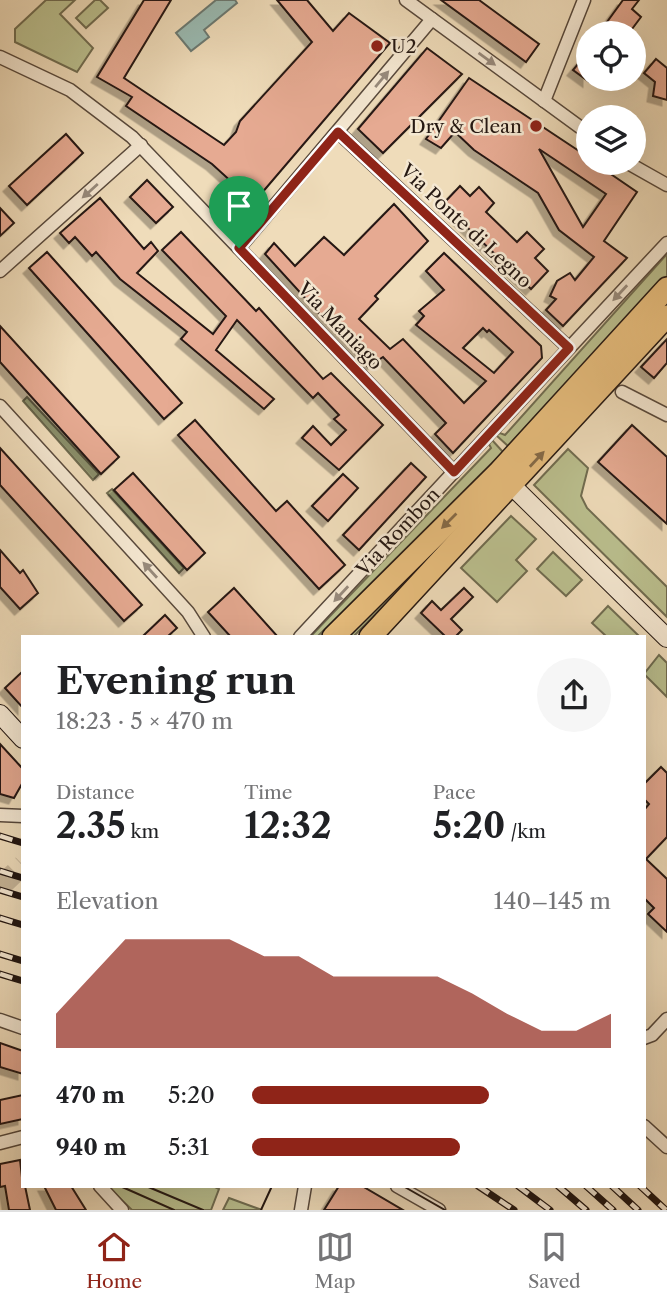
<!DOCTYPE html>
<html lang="en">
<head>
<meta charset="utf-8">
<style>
	body { margin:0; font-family:"Libre Caslon Text",serif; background:#f6f6f6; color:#202124; height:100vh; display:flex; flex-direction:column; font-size:26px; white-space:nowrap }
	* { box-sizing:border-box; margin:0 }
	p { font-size:23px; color:#757577 }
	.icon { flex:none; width:38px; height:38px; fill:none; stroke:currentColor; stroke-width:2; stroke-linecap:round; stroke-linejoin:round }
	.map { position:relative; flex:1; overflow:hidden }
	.drawer { position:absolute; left:21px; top:635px; width:625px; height:553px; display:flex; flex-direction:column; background:#fff; border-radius:0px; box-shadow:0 7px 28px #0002 }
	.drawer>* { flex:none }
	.fabs { position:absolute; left:576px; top:21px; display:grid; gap:14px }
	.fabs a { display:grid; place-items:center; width:70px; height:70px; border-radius:50%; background:#fff; box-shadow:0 7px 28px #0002; font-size:35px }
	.pin { position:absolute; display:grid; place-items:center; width:60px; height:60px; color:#fff; margin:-72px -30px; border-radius:50% 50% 50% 0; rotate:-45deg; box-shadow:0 0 7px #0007 }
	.pin .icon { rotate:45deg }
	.round { display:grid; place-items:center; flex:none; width:74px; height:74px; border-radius:37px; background:#f6f6f6 }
	.headline { display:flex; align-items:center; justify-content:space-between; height:119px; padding:0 35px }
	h1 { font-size:38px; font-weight:700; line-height:52px }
	.stats { display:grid; grid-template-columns:repeat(3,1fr); gap:10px; height:119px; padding:7px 35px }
	.stats div { display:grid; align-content:center }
	.stats b { font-size:35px; font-weight:700 }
	.stats small { font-size:19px; font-weight:400 }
	.stats p { font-size:19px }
	.chart { height:196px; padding:14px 35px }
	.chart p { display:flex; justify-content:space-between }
	.chart svg { width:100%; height:126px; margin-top:7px; fill:#8f2418; opacity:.7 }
	ul { padding:0 35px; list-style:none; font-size:23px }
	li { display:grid; grid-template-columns:112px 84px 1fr; align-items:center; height:52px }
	li i { height:18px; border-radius:9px; background:#8f2418 }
	.tabs { display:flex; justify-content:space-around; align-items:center; height:98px; border-top:2px solid #e0e0e0; background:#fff; font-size:19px; color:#757577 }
	.tabs a { display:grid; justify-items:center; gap:4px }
	.tabs .on { color:#8f2418 }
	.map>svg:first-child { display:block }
	.green { fill:#bbc08f; stroke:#706c50; stroke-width:2 }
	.water { fill:#9abbb3; stroke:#6b7a73; stroke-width:2 }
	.building { fill:#e6aa92; stroke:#251812; stroke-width:2; fill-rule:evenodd; filter:url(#shadow) }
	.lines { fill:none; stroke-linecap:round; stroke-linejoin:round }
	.primary-tunnel { stroke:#c7b598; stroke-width:21; stroke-dasharray:21 10; stroke-linecap:butt }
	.street-casing { stroke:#58493c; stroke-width:15 }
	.secondary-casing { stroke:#251812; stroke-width:20 }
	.primary-casing { stroke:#251812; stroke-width:24 }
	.street { stroke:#f5e8d2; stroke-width:12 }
	.secondary { stroke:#f5e8d2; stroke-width:18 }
	.primary { stroke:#e8be7d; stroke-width:21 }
	.tram { stroke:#251812; stroke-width:2 }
	.rail-casing { stroke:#251812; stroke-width:7 }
	.rail { stroke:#f5e8d2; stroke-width:4.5; stroke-dasharray:13; stroke-linecap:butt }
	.oneway { fill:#978a7c }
	.oneway2 { fill:#866b48 }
	.route-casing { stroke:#fff; stroke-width:14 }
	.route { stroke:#8f2418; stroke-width:9 }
	.poi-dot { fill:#8f2418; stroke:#f5e8d2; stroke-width:2.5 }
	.labels { text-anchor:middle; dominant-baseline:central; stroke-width:5; stroke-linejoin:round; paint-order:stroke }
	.poi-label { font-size:19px; fill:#251812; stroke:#f5e8d2; text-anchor:start }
	.street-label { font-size:19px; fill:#251812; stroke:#f5e8d2 }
</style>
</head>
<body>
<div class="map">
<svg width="667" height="1210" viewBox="0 0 667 1210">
	<defs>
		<filter id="shadow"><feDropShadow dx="-5.5" dy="5.5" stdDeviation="0" flood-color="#0004"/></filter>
	</defs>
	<rect width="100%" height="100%" fill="#efdcba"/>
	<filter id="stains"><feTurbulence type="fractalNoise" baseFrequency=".00286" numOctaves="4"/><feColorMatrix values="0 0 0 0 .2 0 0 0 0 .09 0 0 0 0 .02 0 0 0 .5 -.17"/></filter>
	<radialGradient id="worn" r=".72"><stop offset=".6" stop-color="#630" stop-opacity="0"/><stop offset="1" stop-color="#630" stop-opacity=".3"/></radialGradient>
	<g class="green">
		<polygon points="46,0 75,0 60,14 93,48 77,72 15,42 15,29"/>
		<polygon points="95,0 100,0 108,8 86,28 76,18"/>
		<polygon points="667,254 667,276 508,446 496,435 500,433 505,435"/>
		<polygon points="27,397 99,474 93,480 23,401"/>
		<polygon points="492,440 503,452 317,637 310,637 491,448 489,444"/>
		<polygon points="568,449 588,468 581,496 587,508 667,587 667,617 534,485"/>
		<polygon points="112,489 184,568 179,573 107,493"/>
		<polygon points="485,501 353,637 344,637"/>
		<polygon points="511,516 536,539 516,560 527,571 497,602 461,568"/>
		<polygon points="553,552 582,580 566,596 537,569"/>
		<polygon points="608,606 640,637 607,637 592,623"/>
		<polygon points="659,655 667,663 667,697 644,674"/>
		<polygon points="213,1186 219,1189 211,1210 132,1210 108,1187"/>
		<polygon points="229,1198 262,1210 223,1210"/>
	</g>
	<polygon class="water" points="216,0 235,0 237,3 204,30 209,37 191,51 176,33"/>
	<g class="building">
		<polygon points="144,0 171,0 124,78 224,145 236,132 240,121 312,42 277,0 307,0 333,31 349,13 390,43 237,222 218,203 234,184 212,164 126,106 132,97 97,77"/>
		<polygon points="441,0 479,0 539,44 526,62"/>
		<polygon points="623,0 639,0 632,9 641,17 629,33 599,33"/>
		<polygon points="427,48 462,74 383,153 358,129"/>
		<polygon points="588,52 588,81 573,70"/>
		<polygon points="656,59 667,68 667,100 653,96 655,82 644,73"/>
		<path d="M469,78L588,157V163H605L602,168L637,192L604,241L627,258L563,326L546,310L556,299L550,296L557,281L570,273L575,280L594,257L559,230L538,193L474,150L455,132L441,148L426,139ZM539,149L606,194L583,227Z"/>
		<polygon points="66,134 83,153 27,205 9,186"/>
		<polygon points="147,180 173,207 156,223 130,197"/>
		<polygon points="460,186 470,196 479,187 494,203 486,212 517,242 527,232 544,249 535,258 548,271 531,289 443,204"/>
		<polygon points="100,198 144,249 151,242 158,251 137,273 213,334 226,316 162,250 181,232 256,311 259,308 323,379 331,373 383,425 339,470 302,438 313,426 331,445 346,430 334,419 339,415 318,393 313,398 237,320 216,350 274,399 264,409 181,339 187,332 120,279 96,252 92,256 75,237 69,243 60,233"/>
		<path d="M394,204L428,241L375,296L378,299L359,319L390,349L403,339L464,403L486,381L416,325L424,316L419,311L444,290L426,271L444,253L541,346L542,358L453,453L435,434L446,423L383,357L368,367L265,254L274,243L295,266L324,237L344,255ZM483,328L487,332L489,330L513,352L494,373L463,348Z"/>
		<polygon points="0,208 14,223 0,236"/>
		<polygon points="47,252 182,403 164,419 29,268"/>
		<polygon points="0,326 119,457 101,474 0,362"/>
		<polygon points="667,339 667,363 654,378 641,367"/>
		<polygon points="195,420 276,511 287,501 345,565 319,589 178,435"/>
		<polygon points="632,425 667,457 667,524 598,462"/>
		<polygon points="0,448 142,605 124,621 0,485"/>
		<polygon points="411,463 426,477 359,550 343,535"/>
		<polygon points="133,473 205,553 187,570 114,490"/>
		<polygon points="343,474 358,488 328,521 312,506"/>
		<polygon points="0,550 20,573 23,570 38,593 20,609 0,587"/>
		<polygon points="234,588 278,637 231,637 208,612"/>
		<polygon points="464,588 473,597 451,619 462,630 455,637 446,637 421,613 432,601 441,610"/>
		<polygon points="165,615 177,628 167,637 142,637"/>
		<polygon points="23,671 23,708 5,688"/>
		<polygon points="0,744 23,769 23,782 14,798 0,794"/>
		<polygon points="661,767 667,773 667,837 646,859 667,879 667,932 648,914 654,908 644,898 644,810 649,804 644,799 644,784"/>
		<polygon points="0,1043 23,1051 23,1074 0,1067"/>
		<polygon points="23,1095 23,1119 0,1124 0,1100"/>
		<polygon points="20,1160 23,1186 25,1186 30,1210 9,1210 5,1186 0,1187 0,1164"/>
		<polygon points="44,1186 71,1186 86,1210 56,1210"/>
		<polygon points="339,1186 362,1186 403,1210 324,1210"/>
	</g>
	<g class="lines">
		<polyline class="primary-tunnel" points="0,887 23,865"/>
		<g class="street-casing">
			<g id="street">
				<polyline points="406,0 588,133"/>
				<polyline points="0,57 70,90 132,137 454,472"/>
				<polyline points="544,101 584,0"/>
				<polyline points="338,132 569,348"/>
				<polyline points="628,163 667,185"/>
				<polyline points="239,248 432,19"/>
				<polyline points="0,271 141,145"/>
				<polyline points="622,392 667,415"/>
				<polyline points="0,406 188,612 204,637"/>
				<polyline points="300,637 667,243"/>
				<polyline points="0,815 23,816"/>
				<polyline points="0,1020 23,1028"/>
				<polyline points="644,1038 652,1035 667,1019"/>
				<polyline points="644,1126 667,1147"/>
				<polyline points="0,1143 23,1137"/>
				<polyline points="100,1186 122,1210"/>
				<polyline points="397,1186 439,1210"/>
				<polyline points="301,1210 305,1186"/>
			</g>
		</g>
		<g class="secondary-casing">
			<g id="secondary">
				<polyline points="503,477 667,638"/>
				<polyline points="0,714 23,739"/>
			</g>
		</g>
		<g class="primary-casing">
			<g id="primary">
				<polyline points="333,637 498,473 667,288"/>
				<polyline points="370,637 667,316"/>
			</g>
		</g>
		<use href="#street" class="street"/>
		<use href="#secondary" class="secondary"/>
		<use href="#primary" class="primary"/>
		<g class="tram">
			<polyline points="120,1186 174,1210"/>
			<polyline points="146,1186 203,1210"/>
			<polyline points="403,1186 445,1210"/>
			<polyline points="261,1210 272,1186"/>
		</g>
		<g class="rail-casing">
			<g id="rail">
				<polyline points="0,836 23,843"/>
				<polyline points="0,871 23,878"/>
				<polyline points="0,890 23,897"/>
				<polyline points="0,918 23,925"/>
				<polyline points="0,954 23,961"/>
				<polyline points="0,974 23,981"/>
				<polyline points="478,1186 514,1210"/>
				<polyline points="518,1186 550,1210"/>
				<polyline points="558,1186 586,1210"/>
				<polyline points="586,1186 613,1210"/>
				<polyline points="612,1186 638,1210"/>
				<polyline points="640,1186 666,1210"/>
			</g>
		</g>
		<use href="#rail" class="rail"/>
	</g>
	<defs><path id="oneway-solid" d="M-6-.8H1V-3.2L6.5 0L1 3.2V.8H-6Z" transform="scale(1.75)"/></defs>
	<g class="oneway">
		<use href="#oneway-solid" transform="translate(487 59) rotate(36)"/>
		<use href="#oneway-solid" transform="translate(382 79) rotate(-50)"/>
		<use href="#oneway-solid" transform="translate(90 191) rotate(138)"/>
		<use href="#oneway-solid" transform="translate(620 293) rotate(133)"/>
		<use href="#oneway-solid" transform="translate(150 570) rotate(-132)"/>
		<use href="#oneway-solid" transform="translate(341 594) rotate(133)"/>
	</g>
	<g class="oneway2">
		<use href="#oneway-solid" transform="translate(537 459) rotate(-47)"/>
		<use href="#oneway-solid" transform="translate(449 521) rotate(135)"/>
	</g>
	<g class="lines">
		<g class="route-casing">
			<polygon id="route" points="338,132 569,348 454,472 239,248"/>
		</g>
		<use href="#route" class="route"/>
	</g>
	<g class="poi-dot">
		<circle cx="377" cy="46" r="7"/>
		<circle cx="536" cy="126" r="7"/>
	</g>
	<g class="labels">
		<g class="poi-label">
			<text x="391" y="46">U2</text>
			<text x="522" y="126" text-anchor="end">Dry &amp; Clean</text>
		</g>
		<g class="street-label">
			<text transform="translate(466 226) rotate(43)">Via Ponte di Legno</text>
			<text transform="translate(340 326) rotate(46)">Via Maniago</text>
			<text transform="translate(398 532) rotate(-47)">Via Rombon</text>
		</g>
	</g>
	<rect width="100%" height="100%" filter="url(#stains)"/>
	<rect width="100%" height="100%" fill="url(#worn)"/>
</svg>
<div class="fabs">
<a><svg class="icon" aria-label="locate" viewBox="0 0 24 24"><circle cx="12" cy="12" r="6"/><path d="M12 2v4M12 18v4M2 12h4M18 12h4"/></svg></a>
<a><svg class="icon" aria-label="layers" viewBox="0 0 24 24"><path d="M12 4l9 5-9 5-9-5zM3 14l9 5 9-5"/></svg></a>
</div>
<div class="pin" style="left:239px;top:248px;background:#1e9e55"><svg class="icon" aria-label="arrive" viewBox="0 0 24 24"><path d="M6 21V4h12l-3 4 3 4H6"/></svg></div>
<section class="drawer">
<div class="headline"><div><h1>Evening run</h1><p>18:23 · 5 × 470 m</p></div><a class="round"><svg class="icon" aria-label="share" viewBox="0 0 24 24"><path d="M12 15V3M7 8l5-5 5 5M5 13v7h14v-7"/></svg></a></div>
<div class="stats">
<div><p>Distance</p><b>2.35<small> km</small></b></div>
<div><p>Time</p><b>12:32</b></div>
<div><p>Pace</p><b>5:20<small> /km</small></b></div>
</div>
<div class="chart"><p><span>Elevation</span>140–145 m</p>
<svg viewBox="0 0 160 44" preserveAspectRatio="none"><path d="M0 44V32L10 19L20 6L30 6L40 6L50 6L60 12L70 12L80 19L90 19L100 19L110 19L120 25L130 32L140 38L150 38L160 32V44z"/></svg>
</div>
<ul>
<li><b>470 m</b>5:20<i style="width:66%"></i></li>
<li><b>940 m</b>5:31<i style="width:58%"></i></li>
</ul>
</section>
</div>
<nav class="tabs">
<a class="on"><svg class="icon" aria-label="home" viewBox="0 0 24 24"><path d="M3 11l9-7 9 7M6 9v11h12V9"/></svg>Home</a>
<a><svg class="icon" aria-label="map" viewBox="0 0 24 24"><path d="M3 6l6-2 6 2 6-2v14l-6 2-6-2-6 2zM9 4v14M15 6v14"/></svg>Map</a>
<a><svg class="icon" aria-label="saved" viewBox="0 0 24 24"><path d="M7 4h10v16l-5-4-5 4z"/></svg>Saved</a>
</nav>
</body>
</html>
